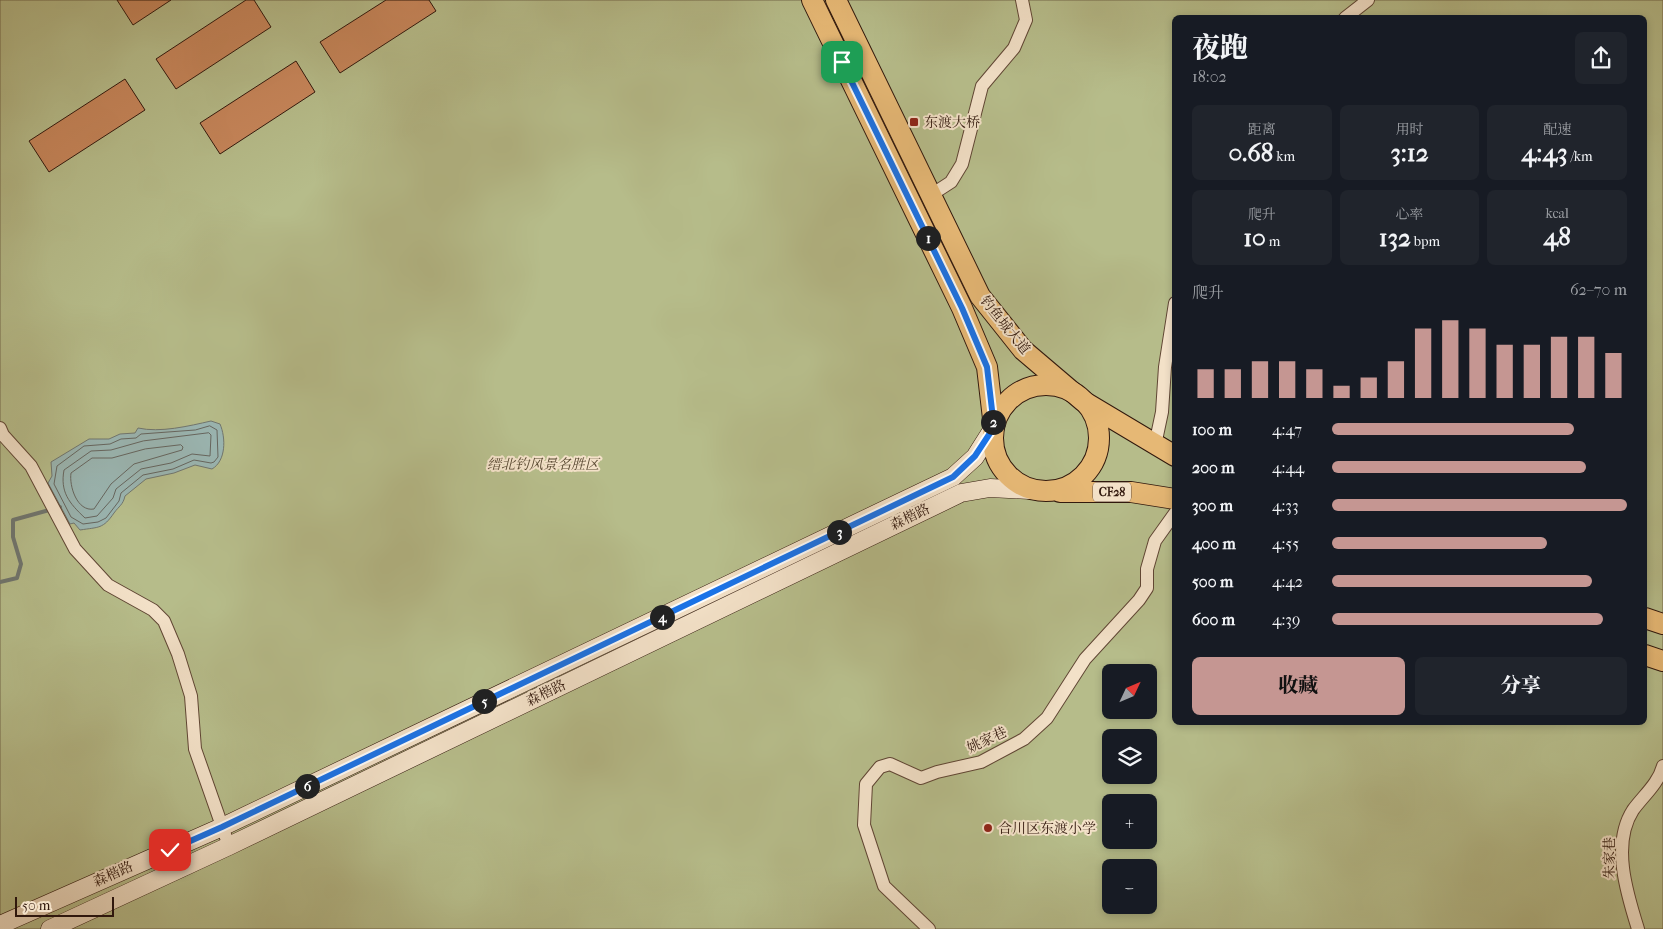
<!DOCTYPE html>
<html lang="zh">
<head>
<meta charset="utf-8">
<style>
	body { margin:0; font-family:"IM FELL French Canon","Noto Serif SC",serif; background:#20242c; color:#f1f3f6; height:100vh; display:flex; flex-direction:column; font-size:19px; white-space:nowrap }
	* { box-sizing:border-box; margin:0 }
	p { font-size:16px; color:#9ea1a6 }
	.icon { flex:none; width:28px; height:28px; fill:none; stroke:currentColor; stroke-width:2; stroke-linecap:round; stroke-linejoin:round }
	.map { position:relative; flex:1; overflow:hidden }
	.sheet { position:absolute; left:1172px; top:15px; width:475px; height:710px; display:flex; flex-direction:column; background:#171b24; border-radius:8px; box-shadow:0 2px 8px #0003 }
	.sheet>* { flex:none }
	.needle { width:32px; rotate:46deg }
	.controls { position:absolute; left:1102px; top:664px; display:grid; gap:10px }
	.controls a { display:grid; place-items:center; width:55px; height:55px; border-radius:8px; background:#171b24; box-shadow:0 2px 8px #0003; font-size:25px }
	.scale { position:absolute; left:15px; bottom:12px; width:99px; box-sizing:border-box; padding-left:5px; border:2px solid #31180d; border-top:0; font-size:14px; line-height:18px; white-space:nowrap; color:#31180d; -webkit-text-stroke:4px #f3e1c8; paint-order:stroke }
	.pin { position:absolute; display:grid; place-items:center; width:42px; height:42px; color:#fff; margin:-21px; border-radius:10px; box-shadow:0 2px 8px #0006 }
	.km { position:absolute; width:25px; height:25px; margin:-12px; border-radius:50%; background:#222; color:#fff; font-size:14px; line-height:25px; text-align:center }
	.round { display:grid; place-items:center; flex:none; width:52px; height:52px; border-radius:8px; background:#20242c }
	.summary { display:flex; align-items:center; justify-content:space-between; height:85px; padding:0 20px }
	h1 { font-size:28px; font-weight:800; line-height:38px }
	.stats { display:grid; grid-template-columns:repeat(3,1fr); gap:8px; height:85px; padding:5px 20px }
	.stats div { display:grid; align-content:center; border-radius:8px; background:#20242c; text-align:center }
	.stats b { font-size:25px; font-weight:800 }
	.stats small { font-size:14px; font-weight:400 }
	.stats p { font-size:14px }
	.chart { height:140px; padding:10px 20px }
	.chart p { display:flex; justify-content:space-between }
	.chart svg { width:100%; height:90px; margin-top:5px; stroke:#c59692; stroke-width:6 }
	.cta { display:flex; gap:10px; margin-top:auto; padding:10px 20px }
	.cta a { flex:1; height:58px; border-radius:8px; background:#c59692; color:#111; font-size:20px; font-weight:800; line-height:58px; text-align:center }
	.cta a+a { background:#20242c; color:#f1f3f6 }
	ul { padding:0 20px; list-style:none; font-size:16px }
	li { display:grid; grid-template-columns:80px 60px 1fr; align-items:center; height:38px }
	li i { height:12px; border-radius:6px; background:#c59692 }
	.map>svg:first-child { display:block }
	.green { fill:#b6bc8a; stroke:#746a4c; fill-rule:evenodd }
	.water { fill:#9ab5b1; stroke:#70766f }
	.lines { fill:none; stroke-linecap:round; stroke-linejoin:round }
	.shore { stroke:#66665f; stroke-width:1 }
	.stream { stroke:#70766f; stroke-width:4 }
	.building { fill:#c7865b; stroke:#31180d }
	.minor-casing { stroke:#604634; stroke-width:14 }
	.secondary-casing { stroke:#31180d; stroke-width:19 }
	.primary-casing { stroke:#31180d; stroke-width:22 }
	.minor { stroke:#f3e1c8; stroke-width:12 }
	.secondary { stroke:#f3e1c8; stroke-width:18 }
	.primary { stroke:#e6b875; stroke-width:20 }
	.route-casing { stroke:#fff; stroke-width:10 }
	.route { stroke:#1a73e8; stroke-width:6 }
	.poi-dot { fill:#8f2418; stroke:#f3e1c8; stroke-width:2 }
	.labels { text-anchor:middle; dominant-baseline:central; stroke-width:4; stroke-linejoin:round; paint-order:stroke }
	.shield { fill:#f3e1c8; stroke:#6b5445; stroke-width:1 }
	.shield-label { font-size:12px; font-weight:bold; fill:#31180d }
	.poi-label { font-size:14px; fill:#31180d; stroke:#f3e1c8; text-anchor:start }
	.street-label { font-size:14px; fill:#31180d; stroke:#f3e1c8 }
	.park-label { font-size:14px; font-style:italic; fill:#594932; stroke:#f3e1c8 }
</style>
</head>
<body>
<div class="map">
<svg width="1663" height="929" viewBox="0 0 1663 929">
	<rect width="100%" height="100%" fill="#ecd1aa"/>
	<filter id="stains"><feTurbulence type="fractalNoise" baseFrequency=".004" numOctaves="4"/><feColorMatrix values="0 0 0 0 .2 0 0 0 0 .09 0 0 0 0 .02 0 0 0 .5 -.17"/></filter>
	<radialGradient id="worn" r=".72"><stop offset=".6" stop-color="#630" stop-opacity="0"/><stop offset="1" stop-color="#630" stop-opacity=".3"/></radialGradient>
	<path class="green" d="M0,0H1663V929H0ZM1175,18H1645V722H1175ZM1111,672H1149V710H1111ZM1111,738H1149V775H1111ZM1111,802H1149V840H1111ZM1111,868H1149V905H1111Z"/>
	<path class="water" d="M211,421L220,424C226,438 226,461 212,469L195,465L174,473L146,479L125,496C123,505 119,506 114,513C103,529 99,527 80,530L74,523L70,524L48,483L52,476L51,462L89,439H109L120,434L135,433L138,428C160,433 189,426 211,421Z"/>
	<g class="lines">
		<g class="shore">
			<polygon points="210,426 217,430 218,457 214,462 211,463 194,460 173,469 143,475 121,493 119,501 106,518 98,522 83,524 71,517 54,484 57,466 84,446 110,444 121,439 136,438 141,434 195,430"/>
			<path d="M209,433L211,435L210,456L192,454L171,463L141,469L116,489L113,498L97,516L85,518C69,503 60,492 64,470L91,451L111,450L143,441Z"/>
			<path d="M181,445L183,447L182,450L134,464L111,484L94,509C77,512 69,486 71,473L92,458H112L145,449Z"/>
		</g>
		<polyline class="stream" points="0,582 17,578 21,564 13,537 13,520 60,507"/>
	</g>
	<g class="building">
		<polygon points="117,0 171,0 133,25"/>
		<polygon points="246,0 254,0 271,27 176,89 156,59"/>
		<polygon points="386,0 429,0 436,11 340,73 320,42"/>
		<polygon points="296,61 315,92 220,154 200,123"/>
		<polygon points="125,79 145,110 49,172 29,141"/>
	</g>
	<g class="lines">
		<g class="minor-casing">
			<g id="minor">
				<polyline points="1345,18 1368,0"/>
				<polyline points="931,195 951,182 962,164 982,86 1014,48 1026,20 1022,0"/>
				<polyline points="0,428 3,435 31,466 75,549 108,585 153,610 164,621 178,654 191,696 195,749 229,846"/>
				<polyline points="1155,445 1162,412 1165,367 1175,303"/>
				<polyline points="929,929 884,886 864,825 866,784 880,767 890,764 921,778 937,772 981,762 1024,739 1047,718 1085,659 1139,600 1147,588 1147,569 1155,541 1175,513"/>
				<path d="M1638,929C1627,894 1611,844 1633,810C1644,795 1658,784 1663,766"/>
			</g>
		</g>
		<g class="secondary-casing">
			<g id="secondary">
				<polyline points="0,925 222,827 953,477 975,457 994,427"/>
				<polyline points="50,929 229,846 961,493 990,488 1048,491"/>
			</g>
		</g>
		<g class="primary-casing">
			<g id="primary">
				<polyline points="812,0 962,308 987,367 994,427"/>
				<polyline points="836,0 980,296 1023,350 1083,401 1175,456"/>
				<circle cx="1046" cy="438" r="53"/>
				<polyline points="1060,492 1131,492 1175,499"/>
				<polyline points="1645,618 1663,624"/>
				<polyline points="1645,655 1663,661"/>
			</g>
		</g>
		<use href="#minor" class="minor"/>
		<use href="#secondary" class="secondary"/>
		<use href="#primary" class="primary"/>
	</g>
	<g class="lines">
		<g class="route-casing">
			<polyline id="route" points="170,850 222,827 953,477 975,456 994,427 987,367 962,308 842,62"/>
		</g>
		<use href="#route" class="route"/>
	</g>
	<g class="poi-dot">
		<rect x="909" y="117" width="10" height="10" rx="2.5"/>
		<circle cx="988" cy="828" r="5"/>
	</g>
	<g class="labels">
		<rect class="shield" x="1093" y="482.5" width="38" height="19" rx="4"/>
		<g class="shield-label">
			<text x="1112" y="492">CF28</text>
		</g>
		<g class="poi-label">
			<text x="924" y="122">东渡大桥</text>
			<text x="998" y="828">合川区东渡小学</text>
		</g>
		<g class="street-label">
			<text transform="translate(1005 325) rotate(51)">钓鱼城大道</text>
			<text transform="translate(910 517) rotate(-26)">森楷路</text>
			<text transform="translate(546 693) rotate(-26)">森楷路</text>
			<text transform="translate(987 740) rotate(-25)">姚家巷</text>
			<text transform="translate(1609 858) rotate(-90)">朱家巷</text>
			<text transform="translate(113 874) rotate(-24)">森楷路</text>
		</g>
		<g class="park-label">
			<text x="543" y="464">缙北钓风景名胜区</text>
		</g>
	</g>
	<rect width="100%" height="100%" filter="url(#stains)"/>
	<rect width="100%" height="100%" fill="url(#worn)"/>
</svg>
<div class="controls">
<a><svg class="needle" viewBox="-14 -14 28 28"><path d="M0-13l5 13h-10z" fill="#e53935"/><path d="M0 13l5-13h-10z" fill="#9ea1a6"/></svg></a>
<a><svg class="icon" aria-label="layers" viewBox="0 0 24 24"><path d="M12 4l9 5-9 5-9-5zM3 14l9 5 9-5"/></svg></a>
<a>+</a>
<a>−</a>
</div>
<div class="scale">50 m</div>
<div class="pin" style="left:842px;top:62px;background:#1e9e55"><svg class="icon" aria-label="arrive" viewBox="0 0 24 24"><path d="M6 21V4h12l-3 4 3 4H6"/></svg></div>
<div class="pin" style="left:170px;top:850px;background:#d93025"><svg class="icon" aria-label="check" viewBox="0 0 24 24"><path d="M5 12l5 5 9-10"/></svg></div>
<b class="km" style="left:928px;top:238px">1</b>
<b class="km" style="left:993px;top:422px">2</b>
<b class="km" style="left:839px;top:532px">3</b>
<b class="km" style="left:662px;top:617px">4</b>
<b class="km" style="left:484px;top:701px">5</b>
<b class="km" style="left:307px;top:786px">6</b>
<section class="sheet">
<div class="summary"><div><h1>夜跑</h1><p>18:02</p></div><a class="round"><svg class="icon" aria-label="share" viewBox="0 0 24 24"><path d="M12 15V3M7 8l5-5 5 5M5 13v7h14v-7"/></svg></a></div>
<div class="stats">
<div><p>距离</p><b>0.68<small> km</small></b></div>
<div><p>用时</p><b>3:12</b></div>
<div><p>配速</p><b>4:43<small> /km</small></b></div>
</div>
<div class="stats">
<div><p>爬升</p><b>10<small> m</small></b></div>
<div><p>心率</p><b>132<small> bpm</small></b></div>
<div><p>kcal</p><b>48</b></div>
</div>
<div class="chart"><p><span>爬升</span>62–70 m</p>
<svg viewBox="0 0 160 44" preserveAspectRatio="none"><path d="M5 44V30M15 44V30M25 44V26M35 44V26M45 44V30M55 44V38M65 44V34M75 44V26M85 44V10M95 44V6M105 44V10M115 44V18M125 44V18M135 44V14M145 44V14M155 44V22"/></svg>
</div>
<ul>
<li><b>100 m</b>4:47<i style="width:82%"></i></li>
<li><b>200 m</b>4:44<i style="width:86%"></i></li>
<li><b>300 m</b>4:33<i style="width:100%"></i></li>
<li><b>400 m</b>4:55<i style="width:73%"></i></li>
<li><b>500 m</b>4:42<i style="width:88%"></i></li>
<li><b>600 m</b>4:39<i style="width:92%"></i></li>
</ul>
<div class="cta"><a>收藏</a><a>分享</a></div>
</section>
</div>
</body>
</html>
